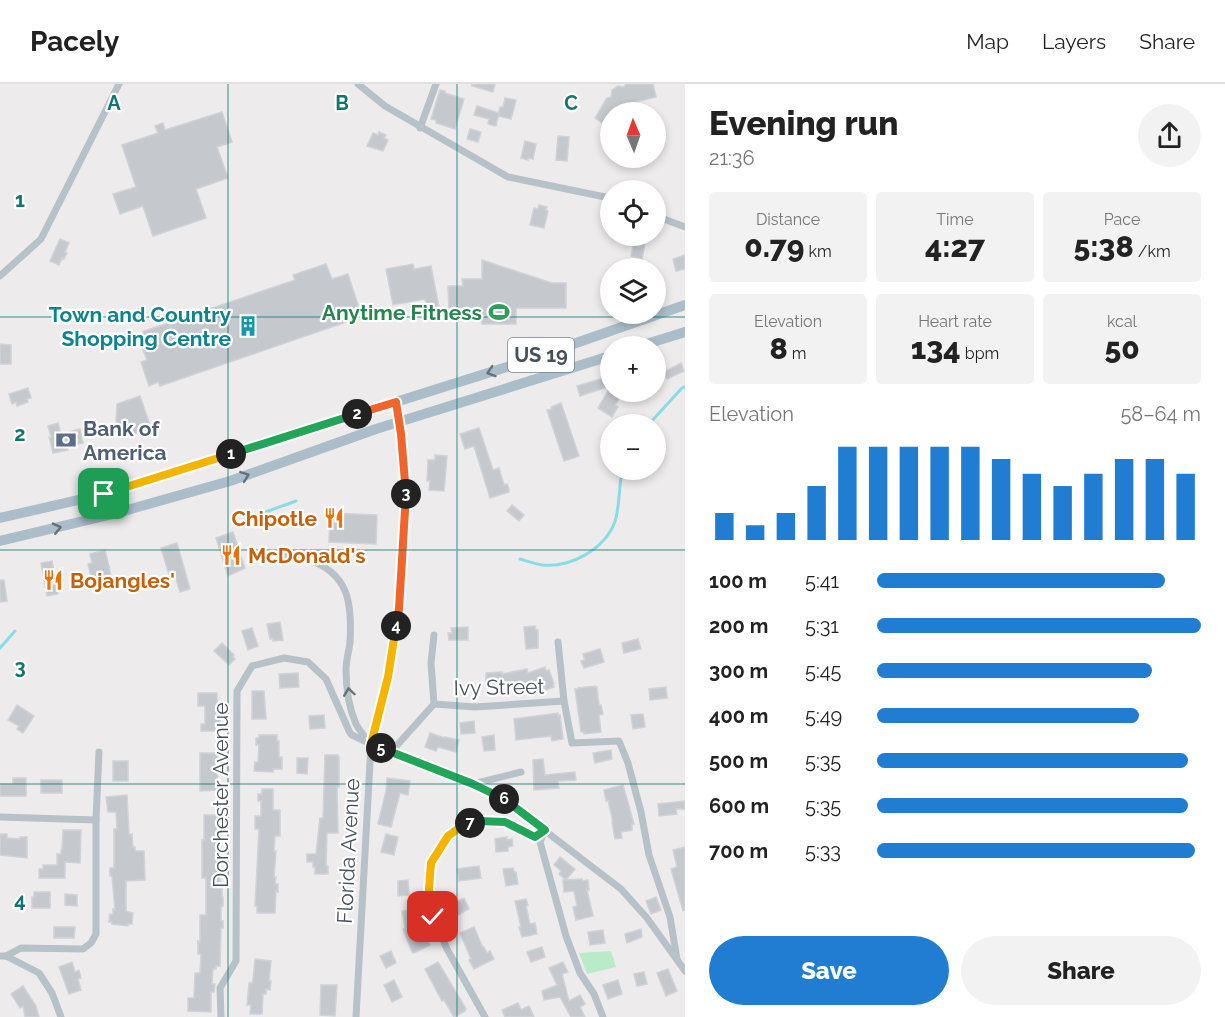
<!DOCTYPE html>
<html lang="en">
<head>
<meta charset="utf-8">
<style>
	body { margin:0; font-family:Raleway,sans-serif; background:#f2f2f2; color:#222; height:100vh; display:flex; flex-direction:column; font-size:22px; white-space:nowrap }
	* { box-sizing:border-box; margin:0 }
	p { font-size:20px; color:#767676 }
	.icon { flex:none; width:33px; height:33px; fill:none; stroke:currentColor; stroke-width:2; stroke-linecap:round; stroke-linejoin:round }
	.map { position:relative; flex:1; overflow:hidden }
	.sheet { display:flex; flex-direction:column; background:#fff; width:540px }
	.sheet>* { flex:none }
	.needle { width:39px; rotate:358deg }
	.tools { position:absolute; left:600px; top:18px; display:grid; gap:12px }
	.tools a { display:grid; place-items:center; width:66px; height:66px; border-radius:50%; background:#fff; box-shadow:0 3px 9px #0003; font-size:30px }
	.pin { position:absolute; display:grid; place-items:center; width:51px; height:51px; color:#fff; margin:-26px; border-radius:12px; box-shadow:0 3px 9px #0006 }
	.km { position:absolute; width:30px; height:30px; margin:-15px; border-radius:50%; background:#222; color:#fff; font-size:16px; line-height:30px; text-align:center }
	.round { display:grid; place-items:center; flex:none; width:63px; height:63px; border-radius:32px; background:#f2f2f2 }
	.head { display:flex; align-items:center; justify-content:space-between; height:102px; padding:0 24px }
	h1 { font-size:33px; font-weight:800; line-height:45px }
	.metrics { display:grid; grid-template-columns:repeat(3,1fr); gap:9px; height:102px; padding:6px 24px }
	.metrics div { display:grid; align-content:center; border-radius:6px; background:#f2f2f2; text-align:center }
	.metrics b { font-size:30px; font-weight:800 }
	.metrics small { font-size:16px; font-weight:400 }
	.metrics p { font-size:16px }
	.chart { height:168px; padding:12px 24px }
	.chart p { display:flex; justify-content:space-between }
	.chart svg { width:100%; height:108px; margin-top:6px; stroke:#217dd2; stroke-width:6 }
	.primary-button { display:flex; gap:12px; margin-top:auto; padding:12px 24px }
	.primary-button a { flex:1; height:69px; border-radius:36px; background:#217dd2; color:#fff; font-size:24px; font-weight:800; line-height:69px; text-align:center }
	.primary-button a+a { background:#f2f2f2; color:#222 }
	ul { padding:0 24px; list-style:none; font-size:20px }
	li { display:grid; grid-template-columns:96px 72px 1fr; align-items:center; height:45px }
	li i { height:15px; border-radius:8px; background:#217dd2 }
	header { display:flex; align-items:center; gap:36px; box-sizing:border-box; height:84px; padding:0 30px; background:#fff; border-bottom:2px solid #e0e0e0 }
	header strong { font-size:28px }
	nav { display:flex; gap:33px; margin-inline-start:auto; font-size:21px }
	main { display:flex; flex:1; min-height:0 }
	.map>svg:first-child { display:block }
	.green { fill:#baebc9 }
	.lines { fill:none; stroke-linecap:round; stroke-linejoin:round }
	.stream { stroke:#89dbe6; stroke-width:3 }
	.building { fill:#c5c9ce; stroke:#cfd2d7; stroke-width:1.5 }
	.minor { stroke:#b7c1c8; stroke-width:7 }
	.primary { stroke:#acbdca; stroke-width:10 }
	.oneway { stroke:#64717a }
	.oneway2 { stroke:#67727a }
	.split-1-casing { stroke:#fff; stroke-width:12 }
	.split-2-casing { stroke:#fff; stroke-width:12 }
	.split-3-casing { stroke:#fff; stroke-width:12 }
	.split-4-casing { stroke:#fff; stroke-width:12 }
	.split-5-casing { stroke:#fff; stroke-width:12 }
	.split-6-casing { stroke:#fff; stroke-width:12 }
	.split-7-casing { stroke:#fff; stroke-width:12 }
	.split-8-casing { stroke:#fff; stroke-width:12 }
	.split-1 { stroke:#f5b400; stroke-width:8 }
	.split-2 { stroke:#22a559; stroke-width:8 }
	.split-3 { stroke:#f0652b; stroke-width:8 }
	.split-4 { stroke:#f0652b; stroke-width:8 }
	.split-5 { stroke:#f5b400; stroke-width:8 }
	.split-6 { stroke:#22a559; stroke-width:8 }
	.split-7 { stroke:#22a559; stroke-width:8 }
	.split-8 { stroke:#f5b400; stroke-width:8 }
	.grid { fill:none; stroke:#0f766e; stroke-width:1.5; stroke-opacity:0.55 }
	.labels { text-anchor:middle; dominant-baseline:central; stroke-width:4.5; stroke-linejoin:round; paint-order:stroke }
	.shield { fill:#fff; stroke:#7d848a; stroke-width:1.5 }
	.shield-label { font-size:20px; font-weight:bold; fill:#455058 }
	.leisure-label { font-size:21px; font-weight:bold; fill:#27864d; stroke:#fff; text-anchor:end }
	.culture-label { font-size:21px; font-weight:bold; fill:#0d838f; stroke:#fff; text-anchor:end }
	.service-label { font-size:21px; font-weight:bold; fill:#4e5e75; stroke:#fff; text-anchor:start }
	.food-label { font-size:21px; font-weight:bold; fill:#c56008; stroke:#fff; text-anchor:start }
	.street-label { font-size:21px; fill:#455058; stroke:#fff }
	.grid-label { font-size:20px; text-anchor:middle; font-weight:bold; fill:#0f766e; stroke:#fff; stroke-width:4.5; stroke-linejoin:round; paint-order:stroke }
</style>
</head>
<body>
<header>
<strong>Pacely</strong>
<nav><a>Map</a><a>Layers</a><a>Share</a></nav>
</header>
<main>
<div class="map">
<svg width="685" height="933" viewBox="0 0 685 933">
	<rect width="100%" height="100%" fill="#eeebec"/>
	<polygon class="green" points="611,867 616,883 587,890 579,869"/>
	<g class="lines">
		<g class="stream">
			<polyline points="649,340 682,304 685,303"/>
			<polyline points="249,434 296,417"/>
			<path d="M520,475C527,477 535,480 542,481C570,484 603,466 614,440C619,430 619,406 621,394L632,386"/>
			<polyline points="0,564 15,547"/>
		</g>
	</g>
	<g class="building">
		<polygon points="472,0 495,0 493,8 472,2"/>
		<polygon points="626,0 653,0 656,13 635,18 634,21 624,28 610,28 610,44 595,34 607,14 611,13 612,6 618,2 624,3"/>
		<polygon points="440,6 445,7 445,9 464,15 455,45 436,39 436,36 431,35"/>
		<polygon points="505,14 516,16 511,35 498,32 500,23 503,23"/>
		<polygon points="477,22 499,29 496,42 488,40 489,35 474,31"/>
		<polygon points="222,28 232,58 217,63 228,94 196,105 206,134 153,152 143,122 120,130 113,110 136,103 122,61 158,49 155,42 163,39 165,46"/>
		<polygon points="470,45 481,48 478,58 467,55"/>
		<polygon points="379,48 386,51 384,54 388,56 383,67 367,62 373,49 378,51"/>
		<polygon points="558,52 569,53 567,77 556,76"/>
		<polygon points="525,57 536,60 533,75 528,74 528,76 521,74"/>
		<polygon points="539,121 547,123 546,126 548,127 544,144 530,141 534,124 538,125"/>
		<polygon points="635,152 646,155 642,175 631,172"/>
		<polygon points="60,155 69,159 65,168 67,169 64,175 62,174 59,181 50,177"/>
		<polygon points="685,171 685,185 676,187 673,175"/>
		<polygon points="482,176 552,199 566,199 566,224 516,224 516,240 482,240 482,224 449,225 448,202 463,202 462,195 482,195"/>
		<polygon points="326,180 332,195 348,190 360,227 351,231 352,236 160,302 158,298 149,302 141,278 147,276 139,255 144,247 295,196 293,191"/>
		<polygon points="413,180 414,185 431,182 439,223 427,225 425,215 393,221 386,185"/>
		<polygon points="0,260 11,261 11,280 0,280"/>
		<polygon points="681,279 684,287 667,295 664,288"/>
		<polygon points="604,294 607,303 580,312 577,302"/>
		<polygon points="28,304 31,314 27,315 28,318 17,322 16,318 12,320 9,310"/>
		<polygon points="609,305 610,308 621,312 615,321 618,323 612,333 598,324"/>
		<polygon points="140,312 151,344 123,354 116,338 117,320"/>
		<polygon points="561,319 579,372 564,377 547,326 552,325 551,323"/>
		<polygon points="58,339 61,350 80,345 83,359 67,363 68,366 53,369 49,353 51,353 48,342"/>
		<polygon points="479,344 493,386 499,384 504,401 507,400 509,405 509,408 490,414 474,362 465,365 460,350"/>
		<polygon points="435,371 447,372 444,407 429,406 430,397 427,397 428,376 435,376"/>
		<polygon points="512,421 524,431 519,437 507,427"/>
		<polygon points="330,429 377,431 376,460 329,458"/>
		<polygon points="233,448 245,484 228,492 216,454"/>
		<polygon points="177,459 190,505 180,508 175,492 170,494 161,464"/>
		<polygon points="105,466 113,500 94,505 88,480 92,479 90,470"/>
		<polygon points="52,477 58,510 47,512 41,479"/>
		<polygon points="0,496 4,496 7,517 0,518"/>
		<polygon points="280,538 283,556 273,557 273,555 270,555 267,540"/>
		<polygon points="535,542 536,546 538,546 538,564 526,565 524,543"/>
		<polygon points="468,543 468,556 449,556 448,549 452,549 451,544"/>
		<polygon points="252,544 258,562 248,566 242,547"/>
		<polygon points="638,555 641,565 624,569 622,559"/>
		<polygon points="222,559 234,571 233,573 235,575 229,581 214,567"/>
		<polygon points="600,565 604,578 584,584 581,577 585,576 583,570"/>
		<polygon points="545,583 546,587 549,586 554,600 552,601 554,603 546,606 545,603 543,604 541,597 519,602 518,599 509,601 486,602 486,589 502,588 502,590 527,585 528,589"/>
		<polygon points="298,589 299,603 280,604 279,590"/>
		<polygon points="595,602 595,603 597,603 599,621 601,621 603,630 599,631 601,648 584,650 584,648 581,648 575,605 578,605 578,604"/>
		<polygon points="666,603 667,614 650,616 649,605"/>
		<polygon points="252,607 264,607 266,635 252,635"/>
		<polygon points="198,609 217,609 217,632 220,632 220,647 201,647 201,640 205,640 205,622 198,622"/>
		<polygon points="17,621 34,632 23,649 17,645 19,642 8,636"/>
		<polygon points="558,629 558,632 560,631 563,655 552,657 551,652 516,656 514,635"/>
		<polygon points="643,630 645,643 633,645 631,631"/>
		<polygon points="324,631 325,644 310,645 309,632"/>
		<polygon points="474,637 475,649 461,650 460,639"/>
		<polygon points="430,649 445,654 445,653 459,656 456,668 438,663 436,667 425,663"/>
		<polygon points="259,651 277,651 277,657 279,657 279,673 282,673 282,685 273,685 273,688 254,687 255,678 258,678 259,661 256,661 256,654 259,654"/>
		<polygon points="494,651 495,666 484,667 482,653"/>
		<polygon points="611,666 612,675 595,679 593,669"/>
		<polygon points="200,669 218,669 217,706 200,707"/>
		<polygon points="325,671 338,671 338,673 339,673 339,703 337,703 338,749 327,749 326,782 328,782 328,790 315,790 315,783 313,783 313,778 307,778 307,770 316,770 320,734 323,734"/>
		<polygon points="297,674 308,674 307,690 297,689"/>
		<polygon points="543,675 545,691 575,688 576,696 558,697 559,704 534,706 533,676"/>
		<rect x="113" y="677" width="15" height="20"/>
		<polygon points="13,694 26,694 26,712 0,712 0,700 13,700"/>
		<polygon points="387,694 410,697 408,711 400,709 391,743 378,740 386,707"/>
		<rect x="41" y="696" width="21" height="13"/>
		<polygon points="623,701 634,740 632,740 632,746 621,748 622,754 615,755 612,738 613,738 608,716 606,717 604,706"/>
		<polygon points="262,705 273,705 273,726 280,726 280,752 275,752 274,767 276,767 274,793 276,793 275,800 278,800 278,808 276,807 275,829 257,829 257,822 255,822 259,745 255,745 255,732 261,732 261,717 258,717 258,710 262,710"/>
		<polygon points="127,711 129,750 132,750 133,763 135,763 135,767 144,767 145,796 126,797 126,827 133,829 132,840 128,840 128,842 112,840 112,838 109,838 110,830 113,831 113,825 115,826 112,792 110,792 110,784 114,784 114,745 117,745 116,728 108,728 106,713"/>
		<polygon points="685,717 685,725 676,725 677,730 659,732 658,720"/>
		<polygon points="204,731 219,731 220,799 222,799 222,813 223,813 223,822 221,822 221,837 223,837 223,844 221,844 220,882 216,882 216,885 213,885 212,900 215,900 214,908 211,908 211,928 188,927 188,914 194,914 195,889 200,889 201,870 198,870 198,857 200,858 200,831 206,831 206,794 202,794 202,756 204,756"/>
		<polygon points="63,746 81,746 80,779 65,778 65,794 39,794 39,785 43,785 43,781 57,781 57,770 61,770 61,766 62,766"/>
		<polygon points="0,750 7,750 7,754 20,755 20,753 27,753 27,774 0,771"/>
		<polygon points="386,750 398,753 394,771 381,768"/>
		<polygon points="507,753 507,756 512,755 513,762 508,763 508,767 496,768 495,755"/>
		<polygon points="685,763 685,826 683,827 671,785 677,783 673,766"/>
		<polygon points="560,773 575,785 566,796 559,790 561,787 554,781"/>
		<polygon points="479,782 481,794 459,797 457,785"/>
		<polygon points="513,784 514,788 516,788 518,800 506,802 503,785"/>
		<polygon points="582,795 583,797 588,796 589,806 587,806 593,832 576,836 573,823 577,822 574,807 564,808 563,796"/>
		<polygon points="408,796 409,811 398,812 398,797"/>
		<polygon points="34,808 50,808 50,824 32,824 32,813 34,813"/>
		<polygon points="65,810 77,811 77,822 65,821"/>
		<polygon points="656,813 661,826 651,830 646,817"/>
		<polygon points="464,814 469,825 458,831 452,821"/>
		<polygon points="526,815 528,821 526,822 530,840 535,839 537,850 522,853 519,843 521,843 515,817"/>
		<polygon points="415,825 416,834 423,851 425,850 430,861 414,869 412,868 403,845 405,844 402,827"/>
		<polygon points="54,843 75,843 74,854 54,854"/>
		<polygon points="474,843 483,864 484,863 487,869 490,867 494,875 474,885 469,876 471,875 460,849"/>
		<polygon points="641,845 642,853 627,859 625,850"/>
		<polygon points="603,846 605,859 590,861 588,848"/>
		<polygon points="542,863 545,873 531,878 527,868"/>
		<polygon points="391,867 396,879 386,884 380,872"/>
		<polygon points="255,875 271,877 269,897 271,897 270,906 266,905 266,910 263,910 262,930 250,930 251,921 247,921 249,899 252,899 253,896"/>
		<polygon points="72,878 75,888 79,886 81,894 78,895 81,906 69,910 59,883"/>
		<polygon points="438,878 466,925 464,926 465,927 454,933 444,916 442,917 425,885"/>
		<polygon points="563,878 568,888 562,890 569,917 580,911 585,920 580,923 585,933 571,933 560,913 544,916 542,907 557,901 549,884"/>
		<polygon points="668,885 677,907 666,912 657,889"/>
		<polygon points="644,888 647,900 637,902 634,890"/>
		<polygon points="394,896 402,913 392,918 384,901"/>
		<polygon points="618,896 622,910 608,915 603,901"/>
		<polygon points="321,901 337,901 335,932 320,931"/>
		<polygon points="23,902 36,922 39,933 25,933 23,922 20,924 11,910"/>
		<polygon points="518,919 521,926 529,922 534,933 505,933 502,926"/>
	</g>
	<g class="lines">
		<g class="minor">
			<polyline points="358,0 385,22 508,93 610,114"/>
			<polyline points="420,44 436,0"/>
			<polyline points="656,132 685,143"/>
			<polyline points="0,192 41,155 119,0"/>
			<path d="M282,470C291,472 300,473 309,476C350,490 352,521 350,558C349,567 346,576 346,586C346,603 349,624 356,640C359,646 365,653 369,658"/>
			<polyline points="558,558 564,617 572,659 619,657 628,679 641,728 649,771 670,833 677,875"/>
			<polyline points="434,620 475,623 564,617"/>
			<polyline points="391,668 434,620 431,579 434,551"/>
			<polyline points="473,700 521,688"/>
			<polyline points="0,733 96,736"/>
			<polyline points="545,746 540,758 566,852 580,889 594,910 603,933"/>
			<polyline points="0,872 6,872 39,889 52,909 61,933"/>
			<polyline points="6,872 21,864 83,865 91,859 96,850 96,736 99,668"/>
			<polyline points="221,933 220,904 236,877 237,607 252,582 284,574 308,578 326,595 350,649 352,651 371,660 473,700 505,716 621,805 647,834 685,887"/>
			<polyline points="356,933 371,660 389,593 399,525 406,402 400,339 396,318"/>
			<polyline points="485,933 447,865 433,833 429,805 431,779 448,751 462,742 479,737 505,738 535,753 545,746"/>
		</g>
		<g class="primary">
			<polyline points="640,262 685,248"/>
			<polyline points="0,434 104,410 516,280 685,221"/>
			<polyline points="0,457 113,430 230,397 376,345 610,272"/>
		</g>
	</g>
	<defs><path id="oneway-chevron" d="M-2-3.5L2.5 0L-2 3.5" fill="none" stroke-width="1.6" stroke-linecap="round" stroke-linejoin="round" transform="scale(1.5)"/></defs>
	<g class="oneway">
		<use href="#oneway-chevron" transform="translate(491 288) rotate(162)"/>
		<use href="#oneway-chevron" transform="translate(245 392) rotate(-20)"/>
		<use href="#oneway-chevron" transform="translate(57 444) rotate(-13)"/>
	</g>
	<use class="oneway2" href="#oneway-chevron" transform="translate(349 608) rotate(-98)"/>
	<g class="lines">
		<g class="split-1-casing">
			<polyline id="split-1" points="104,410 231,370"/>
		</g>
		<g class="split-2-casing">
			<polyline id="split-2" points="231,370 357,330"/>
		</g>
		<g class="split-3-casing">
			<polyline id="split-3" points="357,330 396,318 401,350 406,410"/>
		</g>
		<g class="split-4-casing">
			<polyline id="split-4" points="396,542 399,525 406,410"/>
		</g>
		<g class="split-5-casing">
			<polyline id="split-5" points="381,664 371,660 388,593 396,542"/>
		</g>
		<g class="split-6-casing">
			<polyline id="split-6" points="381,664 473,700 504,715"/>
		</g>
		<g class="split-7-casing">
			<polyline id="split-7" points="470,739 479,737 505,738 535,753 545,746 504,715"/>
		</g>
		<g class="split-8-casing">
			<polyline id="split-8" points="433,833 429,805 431,779 448,752 462,742 470,739"/>
		</g>
		<use href="#split-1" class="split-1"/>
		<use href="#split-2" class="split-2"/>
		<use href="#split-3" class="split-3"/>
		<use href="#split-4" class="split-4"/>
		<use href="#split-5" class="split-5"/>
		<use href="#split-6" class="split-6"/>
		<use href="#split-7" class="split-7"/>
		<use href="#split-8" class="split-8"/>
	</g>
	<path class="grid" d="M228,0V933M457,0V933M0,233H685M0,466H685M0,700H685"/>
	<defs>
		<g id="stadium-bare" transform="scale(1.62)"><path d="M0-5a6.5 5 0 1 0 0 10a6.5 5 0 1 0 0-10ZM-3.5-1.8h7v3.6h-7Z" fill="#2e9e5b" stroke="#fff" stroke-width="2.5" paint-order="stroke"/></g>
		<g id="building-bare" transform="scale(1.62)"><path d="M-4-6H4V6H1V3H-1V6H-4ZM-2.5-4.3h1.7v1.8h-1.7ZM.8-4.3h1.7v1.8H.8ZM-2.5-1h1.7V.8h-1.7ZM.8-1h1.7V.8H.8Z" fill="#0f9aa8" stroke="#fff" stroke-width="2.5" paint-order="stroke"/></g>
		<g id="bank-bare" transform="scale(1.62)"><path d="M-6-4H6V4H-6ZM0-2.3a2.3 2.3 0 1 0 0 4.6a2.3 2.3 0 1 0 0-4.6Z" fill="#5c6f8a" stroke="#fff" stroke-width="2.5" paint-order="stroke"/></g>
		<g id="restaurant-bare" transform="scale(1.62)"><path d="M-5-6h1v4h1v-4h1v4h1v-4h1v5L-1.5 .5V6h-2V.5L-5-1ZM5-6V6H3V1.5H1.5Q1.5-4 5-6Z" fill="#e8710a" stroke="#fff" stroke-width="2.5" paint-order="stroke"/></g>
	</defs>
	<g fill-rule="evenodd">
		<use href="#stadium-bare" x="499" y="228"/>
		<use href="#building-bare" x="248" y="242"/>
		<use href="#bank-bare" x="66" y="356"/>
		<use href="#restaurant-bare" x="334" y="434"/>
		<use href="#restaurant-bare" x="231" y="471"/>
		<use href="#restaurant-bare" x="53" y="496"/>
	</g>
	<g class="labels">
		<rect class="shield" x="508" y="254" width="66" height="34" rx="4.5"/>
		<g class="shield-label">
			<text x="541" y="271">US 19</text>
		</g>
		<g class="leisure-label">
			<text x="482" y="228">Anytime Fitness</text>
		</g>
		<g class="culture-label">
			<text x="231" y="230">Town and Country<tspan x="231" dy="24">Shopping Centre</tspan></text>
		</g>
		<g class="service-label">
			<text x="83" y="344">Bank of<tspan x="83" dy="24">America</tspan></text>
		</g>
		<g class="food-label">
			<text x="317" y="434" text-anchor="end">Chipotle</text>
			<text x="248" y="471">McDonald's</text>
			<text x="70" y="496">Bojangles'</text>
		</g>
		<g class="street-label">
			<text transform="translate(499 603) rotate(-1)">Ivy Street</text>
			<text transform="translate(220 711) rotate(-90)">Dorchester Avenue</text>
			<text transform="translate(348 767) rotate(-87)">Florida Avenue</text>
		</g>
	</g>
	<g class="grid-label">
		<text x="114" y="26">A</text>
		<text x="342" y="26">B</text>
		<text x="571" y="26">C</text>
		<text x="20" y="123">1</text>
		<text x="20" y="357">2</text>
		<text x="20" y="590">3</text>
		<text x="20" y="823">4</text>
	</g>
</svg>
<div class="tools">
<a><svg class="needle" viewBox="-14 -14 28 28"><path d="M0-13l5 13h-10z" fill="#e53935"/><path d="M0 13l5-13h-10z" fill="#767676"/></svg></a>
<a><svg class="icon" aria-label="locate" viewBox="0 0 24 24"><circle cx="12" cy="12" r="6"/><path d="M12 2v4M12 18v4M2 12h4M18 12h4"/></svg></a>
<a><svg class="icon" aria-label="layers" viewBox="0 0 24 24"><path d="M12 4l9 5-9 5-9-5zM3 14l9 5 9-5"/></svg></a>
<a>+</a>
<a>−</a>
</div>
<div class="pin" style="left:104px;top:410px;background:#1e9e55"><svg class="icon" aria-label="arrive" viewBox="0 0 24 24"><path d="M6 21V4h12l-3 4 3 4H6"/></svg></div>
<div class="pin" style="left:433px;top:833px;background:#d93025"><svg class="icon" aria-label="check" viewBox="0 0 24 24"><path d="M5 12l5 5 9-10"/></svg></div>
<b class="km" style="left:231px;top:370px">1</b>
<b class="km" style="left:357px;top:330px">2</b>
<b class="km" style="left:406px;top:410px">3</b>
<b class="km" style="left:396px;top:542px">4</b>
<b class="km" style="left:381px;top:664px">5</b>
<b class="km" style="left:504px;top:715px">6</b>
<b class="km" style="left:470px;top:739px">7</b>
</div>
<section class="sheet">
<div class="head"><div><h1>Evening run</h1><p>21:36</p></div><a class="round"><svg class="icon" aria-label="share" viewBox="0 0 24 24"><path d="M12 15V3M7 8l5-5 5 5M5 13v7h14v-7"/></svg></a></div>
<div class="metrics">
<div><p>Distance</p><b>0.79<small> km</small></b></div>
<div><p>Time</p><b>4:27</b></div>
<div><p>Pace</p><b>5:38<small> /km</small></b></div>
</div>
<div class="metrics">
<div><p>Elevation</p><b>8<small> m</small></b></div>
<div><p>Heart rate</p><b>134<small> bpm</small></b></div>
<div><p>kcal</p><b>50</b></div>
</div>
<div class="chart"><p><span>Elevation</span>58–64 m</p>
<svg viewBox="0 0 160 44" preserveAspectRatio="none"><path d="M5 44V33M15 44V38M25 44V33M35 44V22M45 44V6M55 44V6M65 44V6M75 44V6M85 44V6M95 44V11M105 44V17M115 44V22M125 44V17M135 44V11M145 44V11M155 44V17"/></svg>
</div>
<ul>
<li><b>100 m</b>5:41<i style="width:89%"></i></li>
<li><b>200 m</b>5:31<i style="width:100%"></i></li>
<li><b>300 m</b>5:45<i style="width:85%"></i></li>
<li><b>400 m</b>5:49<i style="width:81%"></i></li>
<li><b>500 m</b>5:35<i style="width:96%"></i></li>
<li><b>600 m</b>5:35<i style="width:96%"></i></li>
<li><b>700 m</b>5:33<i style="width:98%"></i></li>
</ul>
<div class="primary-button"><a>Save</a><a>Share</a></div>
</section>
</main>
</body>
</html>
